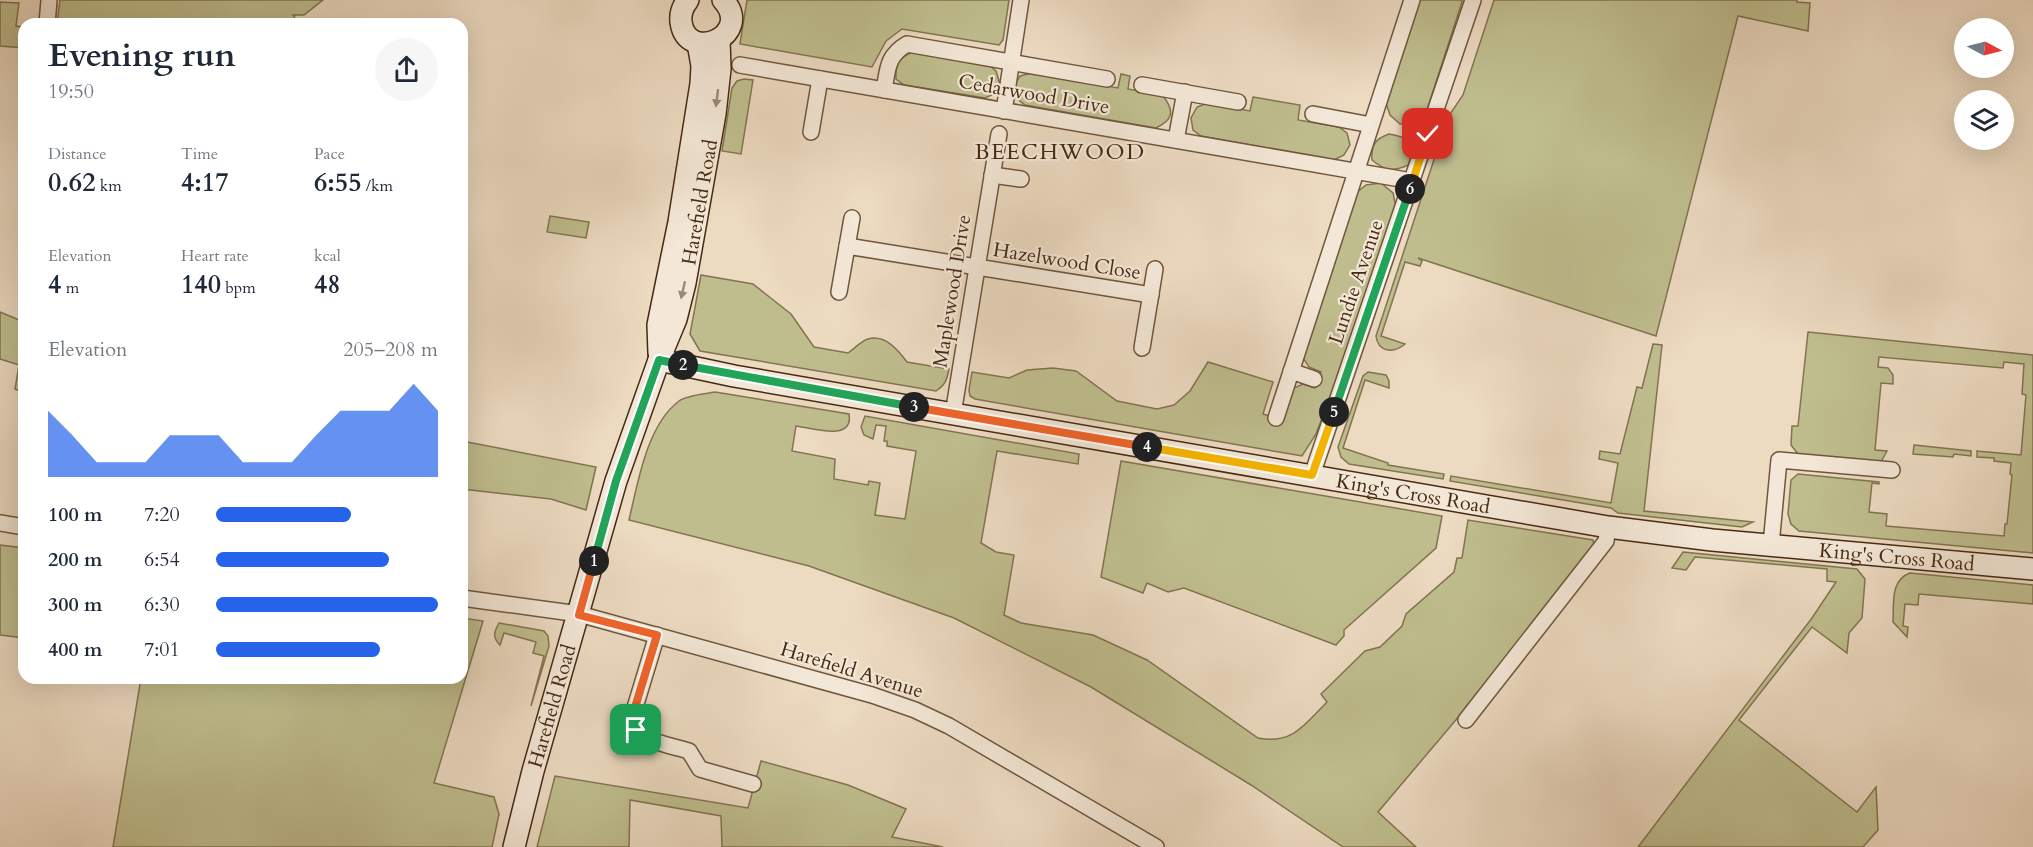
<!DOCTYPE html>
<html lang="en">
<head>
<meta charset="utf-8">
<style>
	body { margin:0; font-family:Cardo,serif; background:#f6f6f7; color:#1f2937; height:100vh; display:flex; flex-direction:column; font-size:22px; white-space:nowrap }
	* { box-sizing:border-box; margin:0 }
	p { font-size:20px; color:#747a83 }
	.icon { flex:none; width:33px; height:33px; fill:none; stroke:currentColor; stroke-width:2; stroke-linecap:round; stroke-linejoin:round }
	.map { position:relative; flex:1; overflow:hidden }
	.panel { position:absolute; left:18px; top:18px; width:450px; height:666px; display:flex; flex-direction:column; background:#fff; border-radius:18px; box-shadow:0 6px 24px #0002 }
	.panel>* { flex:none }
	.needle { width:39px; rotate:97deg }
	.tools { position:absolute; left:1954px; top:18px; display:grid; gap:12px }
	.tools a { display:grid; place-items:center; width:60px; height:60px; border-radius:50%; background:#fff; box-shadow:0 6px 24px #0002; font-size:30px }
	.pin { position:absolute; display:grid; place-items:center; width:51px; height:51px; color:#fff; margin:-26px; border-radius:12px; box-shadow:0 3px 9px #0006 }
	.km { position:absolute; width:30px; height:30px; margin:-15px; border-radius:50%; background:#222; color:#fff; font-size:16px; line-height:30px; text-align:center }
	.round { display:grid; place-items:center; flex:none; width:63px; height:63px; border-radius:32px; background:#f6f6f7 }
	.headline { display:flex; align-items:center; justify-content:space-between; height:102px; padding:0 30px }
	h1 { font-size:33px; font-weight:700; line-height:45px }
	.stats { display:grid; grid-template-columns:repeat(3,1fr); gap:9px; height:102px; padding:6px 30px }
	.stats div { display:grid; align-content:center }
	.stats b { font-size:26px; font-weight:700 }
	.stats small { font-size:16px; font-weight:400 }
	.stats p { font-size:16px }
	.chart { height:168px; padding:12px 30px }
	.chart p { display:flex; justify-content:space-between }
	.chart svg { width:100%; height:108px; margin-top:6px; fill:#2563eb; opacity:.7 }
	ul { padding:0 30px; list-style:none; font-size:20px }
	li { display:grid; grid-template-columns:96px 72px 1fr; align-items:center; height:45px }
	li i { height:15px; border-radius:8px; background:#2563eb }
	.map>svg:first-child { display:block }
	.green { fill:#bfbd8e; stroke:#827450; stroke-width:1.5 }
	.lines { fill:none; stroke-linecap:round; stroke-linejoin:round }
	.street-casing { stroke:#70563d; stroke-width:18 }
	.secondary-casing { stroke:#462a11; stroke-width:24 }
	.street { stroke:#f3e7d7; stroke-width:15 }
	.secondary { stroke:#f3e7d7; stroke-width:21 }
	.oneway { fill:#9c8874 }
	.split-1-casing { stroke:#fff; stroke-width:12 }
	.split-2-casing { stroke:#fff; stroke-width:12 }
	.split-3-casing { stroke:#fff; stroke-width:12 }
	.split-4-casing { stroke:#fff; stroke-width:12 }
	.split-5-casing { stroke:#fff; stroke-width:12 }
	.split-6-casing { stroke:#fff; stroke-width:12 }
	.split-7-casing { stroke:#fff; stroke-width:12 }
	.split-1 { stroke:#f0652b; stroke-width:8 }
	.split-2 { stroke:#22a559; stroke-width:8 }
	.split-3 { stroke:#22a559; stroke-width:8 }
	.split-4 { stroke:#f0652b; stroke-width:8 }
	.split-5 { stroke:#f5b400; stroke-width:8 }
	.split-6 { stroke:#22a559; stroke-width:8 }
	.split-7 { stroke:#f5b400; stroke-width:8 }
	.labels { text-anchor:middle; dominant-baseline:central; stroke-width:4.5; stroke-linejoin:round; paint-order:stroke }
	.street-label { font-size:20px; fill:#462a11; stroke:#f3e7d7 }
	.quarter-label { font-size:22px; letter-spacing:1.5px; fill:#462a11; stroke:#f3e7d7 }
</style>
</head>
<body>
<div class="map">
<svg width="2033" height="847" viewBox="0 0 2033 847">
	<rect width="100%" height="100%" fill="#ecdac1"/>
	<filter id="stains"><feTurbulence type="fractalNoise" baseFrequency=".00333" numOctaves="4"/><feColorMatrix values="0 0 0 0 .2 0 0 0 0 .09 0 0 0 0 .02 0 0 0 .5 -.17"/></filter>
	<radialGradient id="worn" r=".72"><stop offset=".6" stop-color="#630" stop-opacity="0"/><stop offset="1" stop-color="#630" stop-opacity=".3"/></radialGradient>
	<g class="green">
		<polygon points="60,0 323,0 304,15 293,15 299,24 57,24"/>
		<polygon points="747,0 1009,0 1003,40 999,45 902,29 886,41 872,67 740,44"/>
		<polygon points="1420,0 1462,0 1462,2 1425,116 1414,123 1400,124 1390,115 1386,103"/>
		<path d="M1494,0H1797V2L1810,3L1808,31L1738,16L1656,336L1418,258L1422,261L1420,266L1405,262L1381,336L1405,344C1393,354 1378,352 1376,336L1448,117L1463,95Z"/>
		<polygon points="0,2 19,3 16,26 24,27 24,48 0,46"/>
		<path d="M913,52L990,66L996,71L1000,84L994,94L985,98L904,85L896,79C895,64 899,57 913,52Z"/>
		<path d="M1032,73L1118,88L1121,74L1130,76L1128,89L1163,96C1175,111 1173,120 1156,128L1025,105L1016,98L1014,86L1020,76Z"/>
		<polygon points="744,79 753,80 741,154 722,151 732,88 737,81"/>
		<polygon points="1253,97 1300,105 1298,120 1339,127 1347,133 1350,145 1344,155 1334,160 1201,136 1193,130 1191,118 1197,107 1208,103 1250,111"/>
		<path d="M1389,134C1409,137 1418,144 1408,165C1393,172 1385,171 1372,160C1371,145 1375,139 1389,134Z"/>
		<polygon points="1381,183 1393,193 1396,207 1348,350 1316,434 1302,456 975,399 970,396 969,390 972,372 1009,378 1027,370 1053,368 1076,371 1117,401 1157,409 1174,405 1190,391 1208,362 1273,382 1263,414 1282,420 1294,388 1303,384 1315,388 1321,372 1309,367 1303,358 1356,193 1366,185"/>
		<polygon points="550,216 589,222 586,238 547,232"/>
		<path d="M701,275L753,284L791,314L814,347L848,353C854,349 861,341 868,339C885,334 898,350 907,362L949,369C947,380 945,385 936,391L700,351L690,334Z"/>
		<polygon points="0,312 24,322 24,393 15,389 19,365 0,359"/>
		<polygon points="1808,332 2033,355 2033,553 1799,531 1791,524 1788,514 1791,480 1798,474 1879,482 1879,484 1872,483 1869,512 1887,514 1886,526 2004,536 2005,524 2007,524 2012,475 2010,474 2011,463 1994,461 1994,458 1977,457 1977,451 2021,455 2026,395 2022,394 2024,364 2004,362 2003,368 1879,357 1878,367 1888,368 1893,375 1893,384 1881,383 1875,450 1887,451 1881,462 1798,454 1791,445 1792,426 1798,426"/>
		<polygon points="1653,344 1662,345 1644,511 1753,522 1742,527 1618,513 1611,508 1450,481 1451,476 1611,503 1618,463 1599,459 1600,451 1620,454 1637,387 1642,388"/>
		<polygon points="1368,372 1386,375 1389,381 1389,388 1365,380 1343,448 1388,463 1388,465 1444,474 1443,479 1349,464 1341,457 1338,447 1363,376"/>
		<path d="M715,392L849,414C854,442 812,428 796,426L792,451L835,459L834,479L868,485L869,481L880,483L875,515L905,519L916,451L887,446V441H884L886,426L876,425L873,439L864,435L861,427L865,416L1079,454L1078,464L997,451L981,543L996,552L1014,555L1004,615L1021,623L1093,635L1147,660L1258,738C1293,745 1305,724 1327,702L1321,694L1365,651L1380,647L1402,626L1406,614L1454,572L1457,558H1462L1468,520L1593,540L1594,546L1455,721L1378,812L1416,847H1343L1251,785L1091,687L954,618L809,566L629,520C638,482 647,425 679,401C687,395 705,394 715,392Z"/>
		<polygon points="462,441 596,467 586,510 551,499 462,489"/>
		<polygon points="1914,445 1971,451 1971,456 1954,454 1953,457 1913,454"/>
		<polygon points="1121,461 1442,516 1436,548 1344,630 1344,636 1336,645 1184,588 1168,592 1147,583 1143,593 1101,577"/>
		<polygon points="0,545 24,548 24,638 0,635"/>
		<polygon points="1683,552 1857,569 1865,579 1862,618 1849,633 1847,653 1812,627 1739,720 1857,812 1876,787 1878,830 1863,847 1638,847 1812,618 1836,582 1827,581 1827,569 1695,557 1686,570 1672,568"/>
		<path d="M1910,573L2033,585V604L1919,594L1918,605L1905,604L1903,626L1908,627L1907,637L1893,622C1894,604 1890,580 1910,573Z"/>
		<polygon points="462,618 483,621 434,783 494,797 499,814 492,847 113,847 141,678 462,678"/>
		<path d="M499,623L544,631L548,636L549,646L531,706L544,656L533,653L536,642L504,633L500,645C492,637 494,632 499,623Z"/>
		<polygon points="761,761 848,785 906,809 892,837 943,847 722,847 721,816 630,800 629,847 537,847 555,776 748,808"/>
	</g>
	<g class="lines">
		<g class="street-casing">
			<g id="street">
				<polyline points="47,24 49,0"/>
				<polyline points="740,65 1412,181"/>
				<polyline points="1142,85 1238,102"/>
				<path d="M884,90C888,68 887,56 907,44L1107,79"/>
				<polyline points="1004,111 1021,0"/>
				<polyline points="1313,114 1371,125"/>
				<polyline points="811,132 820,79"/>
				<polyline points="1176,140 1185,92"/>
				<polyline points="992,175 1021,179"/>
				<polyline points="847,246 1151,295"/>
				<polyline points="839,292 852,218"/>
				<polyline points="1142,348 1155,269"/>
				<polyline points="1291,371 1314,379"/>
				<polyline points="953,414 999,134"/>
				<polyline points="1276,418 1412,0"/>
				<polyline points="1312,475 1473,0"/>
				<polyline points="0,523 24,527"/>
				<polyline points="1771,545 1779,460 1892,470"/>
				<polyline points="462,598 579,614 872,695 915,710 949,726 1156,847"/>
				<path d="M657,635L633,714C632,742 668,744 689,751L700,769L753,784"/>
				<polyline points="1466,720 1606,541 1608,527"/>
			</g>
		</g>
		<g class="secondary-casing">
			<g id="secondary">
				<path d="M688,0C683,6 680,13 681,22C687,65 755,35 723,0"/>
				<polyline points="659,353 658,325 679,222 701,84 702,66 698,43"/>
				<path id="s1" d="M659,360L734,376L1608,527L1712,540L2033,569"/>
				<path id="s2" d="M514,847L533,771L616,481L659,360L676,319L685,283L715,114L720,69L719,40"/>
			</g>
		</g>
		<use href="#street" class="street"/>
		<use href="#secondary" class="secondary"/>
	</g>
	<defs><path id="oneway-solid" d="M-6-.8H1V-3.2L6.5 0L1 3.2V.8H-6Z" transform="scale(1.5)"/></defs>
	<g class="oneway">
		<use href="#oneway-solid" transform="translate(717 98) rotate(97)"/>
		<use href="#oneway-solid" transform="translate(683 290) rotate(103)"/>
	</g>
	<g class="lines">
		<g class="split-1-casing">
			<polyline id="split-1" points="594,561 579,615 657,635 633,714 633,722 636,730"/>
		</g>
		<g class="split-2-casing">
			<polyline id="split-2" points="594,561 616,481 659,360 683,365"/>
		</g>
		<g class="split-3-casing">
			<polyline id="split-3" points="683,365 914,407"/>
		</g>
		<g class="split-4-casing">
			<polyline id="split-4" points="914,407 1147,447"/>
		</g>
		<g class="split-5-casing">
			<polyline id="split-5" points="1147,447 1312,475 1334,412"/>
		</g>
		<g class="split-6-casing">
			<polyline id="split-6" points="1334,412 1410,189"/>
		</g>
		<g class="split-7-casing">
			<polyline id="split-7" points="1410,189 1428,134"/>
		</g>
		<use href="#split-1" class="split-1"/>
		<use href="#split-2" class="split-2"/>
		<use href="#split-3" class="split-3"/>
		<use href="#split-4" class="split-4"/>
		<use href="#split-5" class="split-5"/>
		<use href="#split-6" class="split-6"/>
		<use href="#split-7" class="split-7"/>
	</g>
	<g class="labels">
		<g class="street-label">
			<text transform="translate(1034 94) rotate(10)">Cedarwood Drive</text>
			<text stroke="none"><textPath href="#s2" startOffset="672">Harefield Road</textPath></text>
			<text transform="translate(1067 261) rotate(9)">Hazelwood Close</text>
			<text transform="translate(1356 282) rotate(-71)">Lundie Avenue</text>
			<text transform="translate(952 291) rotate(-81)">Maplewood Drive</text>
			<text stroke="none"><textPath href="#s1" startOffset="766">King's Cross Road</textPath></text>
			<text stroke="none"><textPath href="#s1" startOffset="1254">King's Cross Road</textPath></text>
			<text transform="translate(852 670) rotate(17)">Harefield Avenue</text>
			<text stroke="none"><textPath href="#s2" startOffset="146">Harefield Road</textPath></text>
		</g>
		<g class="quarter-label">
			<text x="1060" y="152">BEECHWOOD</text>
		</g>
	</g>
	<rect width="100%" height="100%" filter="url(#stains)"/>
	<rect width="100%" height="100%" fill="url(#worn)"/>
</svg>
<div class="tools">
<a><svg class="needle" viewBox="-14 -14 28 28"><path d="M0-13l5 13h-10z" fill="#e53935"/><path d="M0 13l5-13h-10z" fill="#747a83"/></svg></a>
<a><svg class="icon" aria-label="layers" viewBox="0 0 24 24"><path d="M12 4l9 5-9 5-9-5zM3 14l9 5 9-5"/></svg></a>
</div>
<div class="pin" style="left:636px;top:730px;background:#1e9e55"><svg class="icon" aria-label="arrive" viewBox="0 0 24 24"><path d="M6 21V4h12l-3 4 3 4H6"/></svg></div>
<div class="pin" style="left:1428px;top:134px;background:#d93025"><svg class="icon" aria-label="check" viewBox="0 0 24 24"><path d="M5 12l5 5 9-10"/></svg></div>
<b class="km" style="left:594px;top:561px">1</b>
<b class="km" style="left:683px;top:365px">2</b>
<b class="km" style="left:914px;top:407px">3</b>
<b class="km" style="left:1147px;top:447px">4</b>
<b class="km" style="left:1334px;top:412px">5</b>
<b class="km" style="left:1410px;top:189px">6</b>
<section class="panel">
<div class="headline"><div><h1>Evening run</h1><p>19:50</p></div><a class="round"><svg class="icon" aria-label="share" viewBox="0 0 24 24"><path d="M12 15V3M7 8l5-5 5 5M5 13v7h14v-7"/></svg></a></div>
<div class="stats">
<div><p>Distance</p><b>0.62<small> km</small></b></div>
<div><p>Time</p><b>4:17</b></div>
<div><p>Pace</p><b>6:55<small> /km</small></b></div>
</div>
<div class="stats">
<div><p>Elevation</p><b>4<small> m</small></b></div>
<div><p>Heart rate</p><b>140<small> bpm</small></b></div>
<div><p>kcal</p><b>48</b></div>
</div>
<div class="chart"><p><span>Elevation</span>205–208 m</p>
<svg viewBox="0 0 160 44" preserveAspectRatio="none"><path d="M0 44V17L10 27L20 38L30 38L40 38L50 27L60 27L70 27L80 38L90 38L100 38L110 27L120 17L130 17L140 17L150 6L160 17V44z"/></svg>
</div>
<ul>
<li><b>100 m</b>7:20<i style="width:61%"></i></li>
<li><b>200 m</b>6:54<i style="width:78%"></i></li>
<li><b>300 m</b>6:30<i style="width:100%"></i></li>
<li><b>400 m</b>7:01<i style="width:74%"></i></li>
</ul>
</section>
</div>
</body>
</html>
